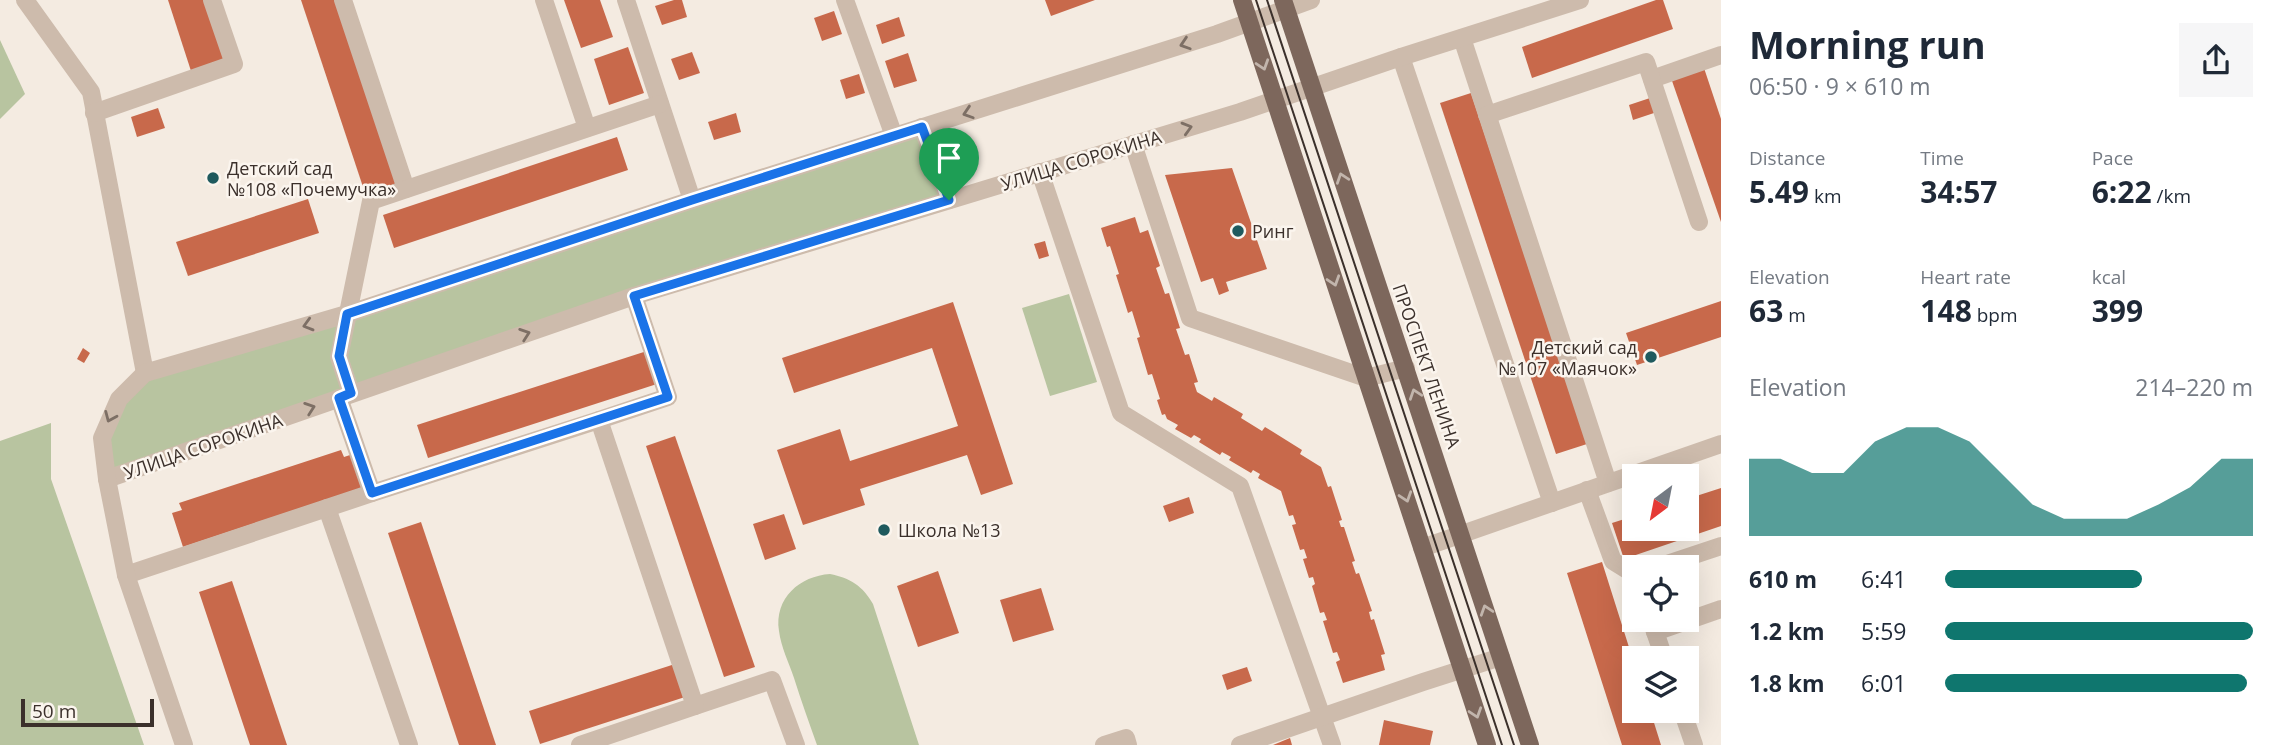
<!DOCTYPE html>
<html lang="en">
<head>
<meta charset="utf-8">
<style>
	body { margin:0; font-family:"Open Sans",sans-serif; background:#f6f6f7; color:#1f2937; height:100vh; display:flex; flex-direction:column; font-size:26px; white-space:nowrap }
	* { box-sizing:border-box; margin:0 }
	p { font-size:23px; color:#747a83 }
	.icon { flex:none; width:38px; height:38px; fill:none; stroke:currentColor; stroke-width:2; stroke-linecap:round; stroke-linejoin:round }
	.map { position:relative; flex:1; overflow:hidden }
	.sheet { display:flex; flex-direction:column; background:#fff; width:560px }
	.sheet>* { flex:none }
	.needle { width:46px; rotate:212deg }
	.tools { position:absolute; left:1622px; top:464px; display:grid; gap:14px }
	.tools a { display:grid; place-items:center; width:77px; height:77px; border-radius:0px; background:#fff; box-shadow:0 7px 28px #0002; font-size:35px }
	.scale { position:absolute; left:21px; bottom:18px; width:133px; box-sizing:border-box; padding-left:7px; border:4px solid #3b302b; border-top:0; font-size:19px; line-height:24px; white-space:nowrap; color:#3b302b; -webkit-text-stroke:5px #fbf5ee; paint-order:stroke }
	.pin { position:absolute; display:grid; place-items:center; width:60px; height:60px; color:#fff; margin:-72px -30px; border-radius:50% 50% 50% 0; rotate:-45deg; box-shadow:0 0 7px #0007 }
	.pin .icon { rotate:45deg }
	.round { display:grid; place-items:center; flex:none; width:74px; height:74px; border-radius:0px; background:#f6f6f7 }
	.overview { display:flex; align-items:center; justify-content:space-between; height:119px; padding:0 28px }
	h1 { font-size:38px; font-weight:700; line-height:52px }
	.figures { display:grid; grid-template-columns:repeat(3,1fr); gap:10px; height:119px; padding:7px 28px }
	.figures div { display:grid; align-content:center }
	.figures b { font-size:30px; font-weight:700 }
	.figures small { font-size:19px; font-weight:400 }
	.figures p { font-size:19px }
	.chart { height:196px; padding:14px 28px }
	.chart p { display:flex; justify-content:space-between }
	.chart svg { width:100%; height:126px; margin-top:7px; fill:#0f766e; opacity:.7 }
	ul { padding:0 28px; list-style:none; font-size:23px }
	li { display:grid; grid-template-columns:112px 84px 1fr; align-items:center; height:52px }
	li i { height:18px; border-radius:9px; background:#0f766e }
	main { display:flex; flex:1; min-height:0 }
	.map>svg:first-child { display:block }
	.green { fill:#b8c4a0 }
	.building { fill:#c8694b }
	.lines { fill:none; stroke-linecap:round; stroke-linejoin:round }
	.minor { stroke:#cdbbac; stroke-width:18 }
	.major { stroke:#7d675c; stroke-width:18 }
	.tram { stroke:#3b302b; stroke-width:2 }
	.oneway { stroke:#7d6f65 }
	.oneway2 { stroke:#c2b5ac }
	.route-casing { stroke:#fff; stroke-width:14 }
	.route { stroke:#1a73e8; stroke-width:9 }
	.poi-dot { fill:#1f5a5e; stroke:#fbf5ee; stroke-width:2.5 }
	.labels { text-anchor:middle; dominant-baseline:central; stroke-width:5; stroke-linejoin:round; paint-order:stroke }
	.street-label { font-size:18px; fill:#3b302b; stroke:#fbf5ee }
	.poi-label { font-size:18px; fill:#3b302b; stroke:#fbf5ee; text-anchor:start }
</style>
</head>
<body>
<main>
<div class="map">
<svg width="1721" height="745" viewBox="0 0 1721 745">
	<rect width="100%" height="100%" fill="#f4ebe1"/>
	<g class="green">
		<polygon points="0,40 25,94 0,119"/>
		<polygon points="922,127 949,200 107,479 110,417 145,373"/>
		<polygon points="1069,294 1097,382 1050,396 1022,308"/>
		<polygon points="51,423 51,479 144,745 0,745 0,441"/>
		<path d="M830,574C850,578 863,586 873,604L919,745H817C809,723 801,700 794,678C789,663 781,647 779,631C774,598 800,576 830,574Z"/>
	</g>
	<g class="building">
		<polygon points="168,0 205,0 225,60 191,71"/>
		<polygon points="301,0 338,0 399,185 366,196"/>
		<polygon points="564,0 600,0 613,37 581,48"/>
		<polygon points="674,0 682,0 687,17 662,25 655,6"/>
		<polygon points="1045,0 1095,0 1051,16"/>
		<polygon points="1656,0 1663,0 1673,29 1532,78 1522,47"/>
		<polygon points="834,11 842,34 822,41 814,18"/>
		<polygon points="899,17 905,36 882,44 876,25"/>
		<polygon points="628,47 644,93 609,105 594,59"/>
		<polygon points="692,52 700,73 679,80 671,59"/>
		<polygon points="908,53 917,81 894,88 885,61"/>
		<polygon points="1704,68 1721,119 1721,222 1671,78"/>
		<polygon points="859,74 865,93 846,99 840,80"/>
		<polygon points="1471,93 1587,444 1556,454 1440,103"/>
		<polygon points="1653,97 1657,112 1633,120 1629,105"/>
		<polygon points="158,108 165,128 137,137 131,117"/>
		<polygon points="736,113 741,132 714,140 708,122"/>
		<polygon points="617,137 628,170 394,248 383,215"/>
		<polygon points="1232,168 1267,269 1226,282 1229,291 1219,295 1213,278 1201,282 1165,175"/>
		<polygon points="308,199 319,233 188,276 176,242"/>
		<polygon points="1135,217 1140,233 1148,230 1160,266 1156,268 1165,294 1169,293 1180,328 1176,329 1185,355 1189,354 1198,382 1194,383 1197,392 1212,401 1214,397 1243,414 1241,418 1262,431 1265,427 1302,450 1300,454 1321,467 1328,487 1331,486 1342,520 1339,521 1341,527 1344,527 1355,561 1352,562 1356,574 1359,573 1372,611 1369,612 1371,620 1374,619 1385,654 1381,655 1385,670 1343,683 1336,662 1340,660 1337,652 1333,653 1323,621 1327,620 1324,612 1320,613 1312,586 1315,584 1313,577 1309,578 1303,559 1307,558 1304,549 1300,550 1292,525 1296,524 1293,515 1289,516 1281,491 1258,478 1260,474 1253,470 1251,473 1229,460 1231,457 1222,452 1220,455 1199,442 1201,439 1194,435 1191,438 1175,429 1178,425 1167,419 1165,414 1162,415 1157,400 1160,399 1152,374 1148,375 1137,338 1140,337 1132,311 1128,313 1116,275 1119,274 1110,246 1107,247 1101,228"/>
		<polygon points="1045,241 1049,256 1039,259 1034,244"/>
		<polygon points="1721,301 1721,337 1637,365 1626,333"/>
		<polygon points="953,302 1013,484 981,495 967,455 860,489 865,505 803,525 777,450 840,429 850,461 958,426 932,348 794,393 782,358"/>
		<polygon points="83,348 90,353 84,363 77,359"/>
		<polygon points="650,350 660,383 428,458 417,425"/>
		<polygon points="675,436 755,667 724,677 646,446"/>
		<polygon points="341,450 344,457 353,454 364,487 183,547 172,513 182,510 179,503"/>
		<polygon points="1721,488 1721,526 1624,559 1612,523 1634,516 1634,528 1687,528 1687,499"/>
		<polygon points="1189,497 1194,513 1169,522 1163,506"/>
		<polygon points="784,514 796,549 765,560 753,524"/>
		<polygon points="421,522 496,745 459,745 388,533"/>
		<polygon points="1602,562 1634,663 1634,710 1650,710 1661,745 1622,745 1567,573"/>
		<polygon points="938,571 959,633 918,647 897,586"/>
		<polygon points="232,581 287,745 250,745 199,592"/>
		<polygon points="1041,588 1054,630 1013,642 1000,600"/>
		<polygon points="675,664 685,697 540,744 529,711"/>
		<polygon points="1247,667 1252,681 1227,690 1222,675"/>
		<polygon points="1384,720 1433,731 1430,745 1379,745"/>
		<polygon points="1290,738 1292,745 1273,745"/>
	</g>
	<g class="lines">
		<g class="minor">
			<polyline points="25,0 91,92 145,373"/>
			<polyline points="343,0 406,189"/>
			<polyline points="544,0 587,128"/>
			<polyline points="626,0 692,200"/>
			<polyline points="845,0 894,136"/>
			<polyline points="1462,38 1608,483"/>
			<polyline points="1401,57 1552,503"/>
			<polyline points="1652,79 1721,55"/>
			<polyline points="94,113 234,64 212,0"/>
			<polyline points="1487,115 1646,62 1699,222"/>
			<polyline points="922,127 949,200"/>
			<polyline points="1133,144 1190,318 1366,378 1406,368"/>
			<polyline points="1040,172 1121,413 1240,486 1332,745"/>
			<polyline points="351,393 339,357 371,201 660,104"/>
			<polyline points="107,479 634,296 1240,112 1401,57 1580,0"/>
			<polyline points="1587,490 1613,561 1634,574"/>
			<polyline points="372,493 599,420"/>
			<polyline points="327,508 409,745"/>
			<polyline points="1422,548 1721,444"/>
			<polyline points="1658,567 1721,546"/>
			<polyline points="126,575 372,493 339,398"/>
			<polyline points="1651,620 1664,658"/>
			<polyline points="1655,632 1721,609"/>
			<polyline points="695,706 772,680 796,745"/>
			<polyline points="1682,710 1694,745"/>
			<polyline points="184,745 126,575 107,479 102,438 119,399 145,373 347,314 692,200 1217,34 1311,0"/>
			<polyline points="580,745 695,706 599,420 668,397 634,296"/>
			<polyline points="1104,745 1126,738 1128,745"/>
			<polyline points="1240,745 1423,682 1501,657"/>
		</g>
		<g class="major">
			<polyline points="1242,0 1487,745"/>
			<polyline points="1283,0 1530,745"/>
		</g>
		<g class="tram">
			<polyline points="1256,0 1502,745"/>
			<polyline points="1267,0 1514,745"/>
		</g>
	</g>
	<defs><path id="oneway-chevron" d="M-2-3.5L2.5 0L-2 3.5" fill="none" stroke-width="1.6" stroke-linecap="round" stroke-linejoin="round" transform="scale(1.75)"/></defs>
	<g class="oneway">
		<use href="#oneway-chevron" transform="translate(1185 44) rotate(162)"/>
		<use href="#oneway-chevron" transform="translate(968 113) rotate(162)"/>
		<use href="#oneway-chevron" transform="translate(1187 128) rotate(-16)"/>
		<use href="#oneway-chevron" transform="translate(308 325) rotate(164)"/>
		<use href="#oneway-chevron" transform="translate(525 334) rotate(-19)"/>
		<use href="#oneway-chevron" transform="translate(310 408) rotate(-19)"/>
		<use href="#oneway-chevron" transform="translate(110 417) rotate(113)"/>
	</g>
	<g class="oneway2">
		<use href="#oneway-chevron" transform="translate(1263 65) rotate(72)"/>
		<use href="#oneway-chevron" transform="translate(1342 178) rotate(-109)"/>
		<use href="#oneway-chevron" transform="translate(1334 281) rotate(72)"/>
		<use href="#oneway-chevron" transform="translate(1415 394) rotate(-109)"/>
		<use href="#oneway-chevron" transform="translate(1406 497) rotate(72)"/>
		<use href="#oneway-chevron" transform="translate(1486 610) rotate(-108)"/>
		<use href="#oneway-chevron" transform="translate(1476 713) rotate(72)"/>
	</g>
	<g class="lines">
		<g class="route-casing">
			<polygon id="route" points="922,127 949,200 634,296 668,397 372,493 339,398 351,393 339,356 347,314 692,200"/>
		</g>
		<use href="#route" class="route"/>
	</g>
	<g class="poi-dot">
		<circle cx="213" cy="178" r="7"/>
		<circle cx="1238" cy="231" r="7"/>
		<circle cx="1651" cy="357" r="7"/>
		<circle cx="884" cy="530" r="7"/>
	</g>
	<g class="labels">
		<g class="street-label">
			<text transform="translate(1081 160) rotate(-17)">УЛИЦА СОРОКИНА</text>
			<text transform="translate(1427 366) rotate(71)">ПРОСПЕКТ ЛЕНИНА</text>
			<text transform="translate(203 446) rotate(-19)">УЛИЦА СОРОКИНА</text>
		</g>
		<g class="poi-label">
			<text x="227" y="168">Детский сад<tspan x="227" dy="21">№108 «Почемучка»</tspan></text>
			<text x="1252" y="231">Ринг</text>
			<text x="1637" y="347" text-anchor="end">Детский сад<tspan x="1637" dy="21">№107 «Маячок»</tspan></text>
			<text x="898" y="530">Школа №13</text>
		</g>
	</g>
</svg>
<div class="tools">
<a><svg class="needle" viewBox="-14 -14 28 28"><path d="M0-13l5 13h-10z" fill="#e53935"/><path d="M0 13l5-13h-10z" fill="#747a83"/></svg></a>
<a><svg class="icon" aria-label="locate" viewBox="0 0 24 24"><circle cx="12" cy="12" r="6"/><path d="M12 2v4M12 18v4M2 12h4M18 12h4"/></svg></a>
<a><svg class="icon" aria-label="layers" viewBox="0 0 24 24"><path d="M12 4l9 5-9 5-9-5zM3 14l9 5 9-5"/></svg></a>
</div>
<div class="scale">50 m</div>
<div class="pin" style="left:949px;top:200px;background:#1e9e55"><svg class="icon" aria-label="arrive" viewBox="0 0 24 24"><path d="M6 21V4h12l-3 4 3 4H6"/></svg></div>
</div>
<section class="sheet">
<div class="overview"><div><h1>Morning run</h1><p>06:50 · 9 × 610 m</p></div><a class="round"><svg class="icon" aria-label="share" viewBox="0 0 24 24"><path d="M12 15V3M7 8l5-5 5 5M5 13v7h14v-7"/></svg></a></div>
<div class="figures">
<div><p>Distance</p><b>5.49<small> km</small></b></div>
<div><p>Time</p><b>34:57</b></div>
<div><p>Pace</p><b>6:22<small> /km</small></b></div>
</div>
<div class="figures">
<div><p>Elevation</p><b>63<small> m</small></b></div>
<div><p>Heart rate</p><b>148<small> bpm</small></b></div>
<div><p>kcal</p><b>399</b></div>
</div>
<div class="chart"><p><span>Elevation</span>214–220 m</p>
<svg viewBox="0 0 160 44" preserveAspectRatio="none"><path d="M0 44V17L10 17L20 22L30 22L40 11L50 6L60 6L70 11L80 22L90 33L100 38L110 38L120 38L130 33L140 27L150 17L160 17V44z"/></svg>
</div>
<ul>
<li><b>610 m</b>6:41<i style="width:64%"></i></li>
<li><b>1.2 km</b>5:59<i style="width:100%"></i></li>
<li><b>1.8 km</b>6:01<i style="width:98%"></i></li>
</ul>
</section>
</main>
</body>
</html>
